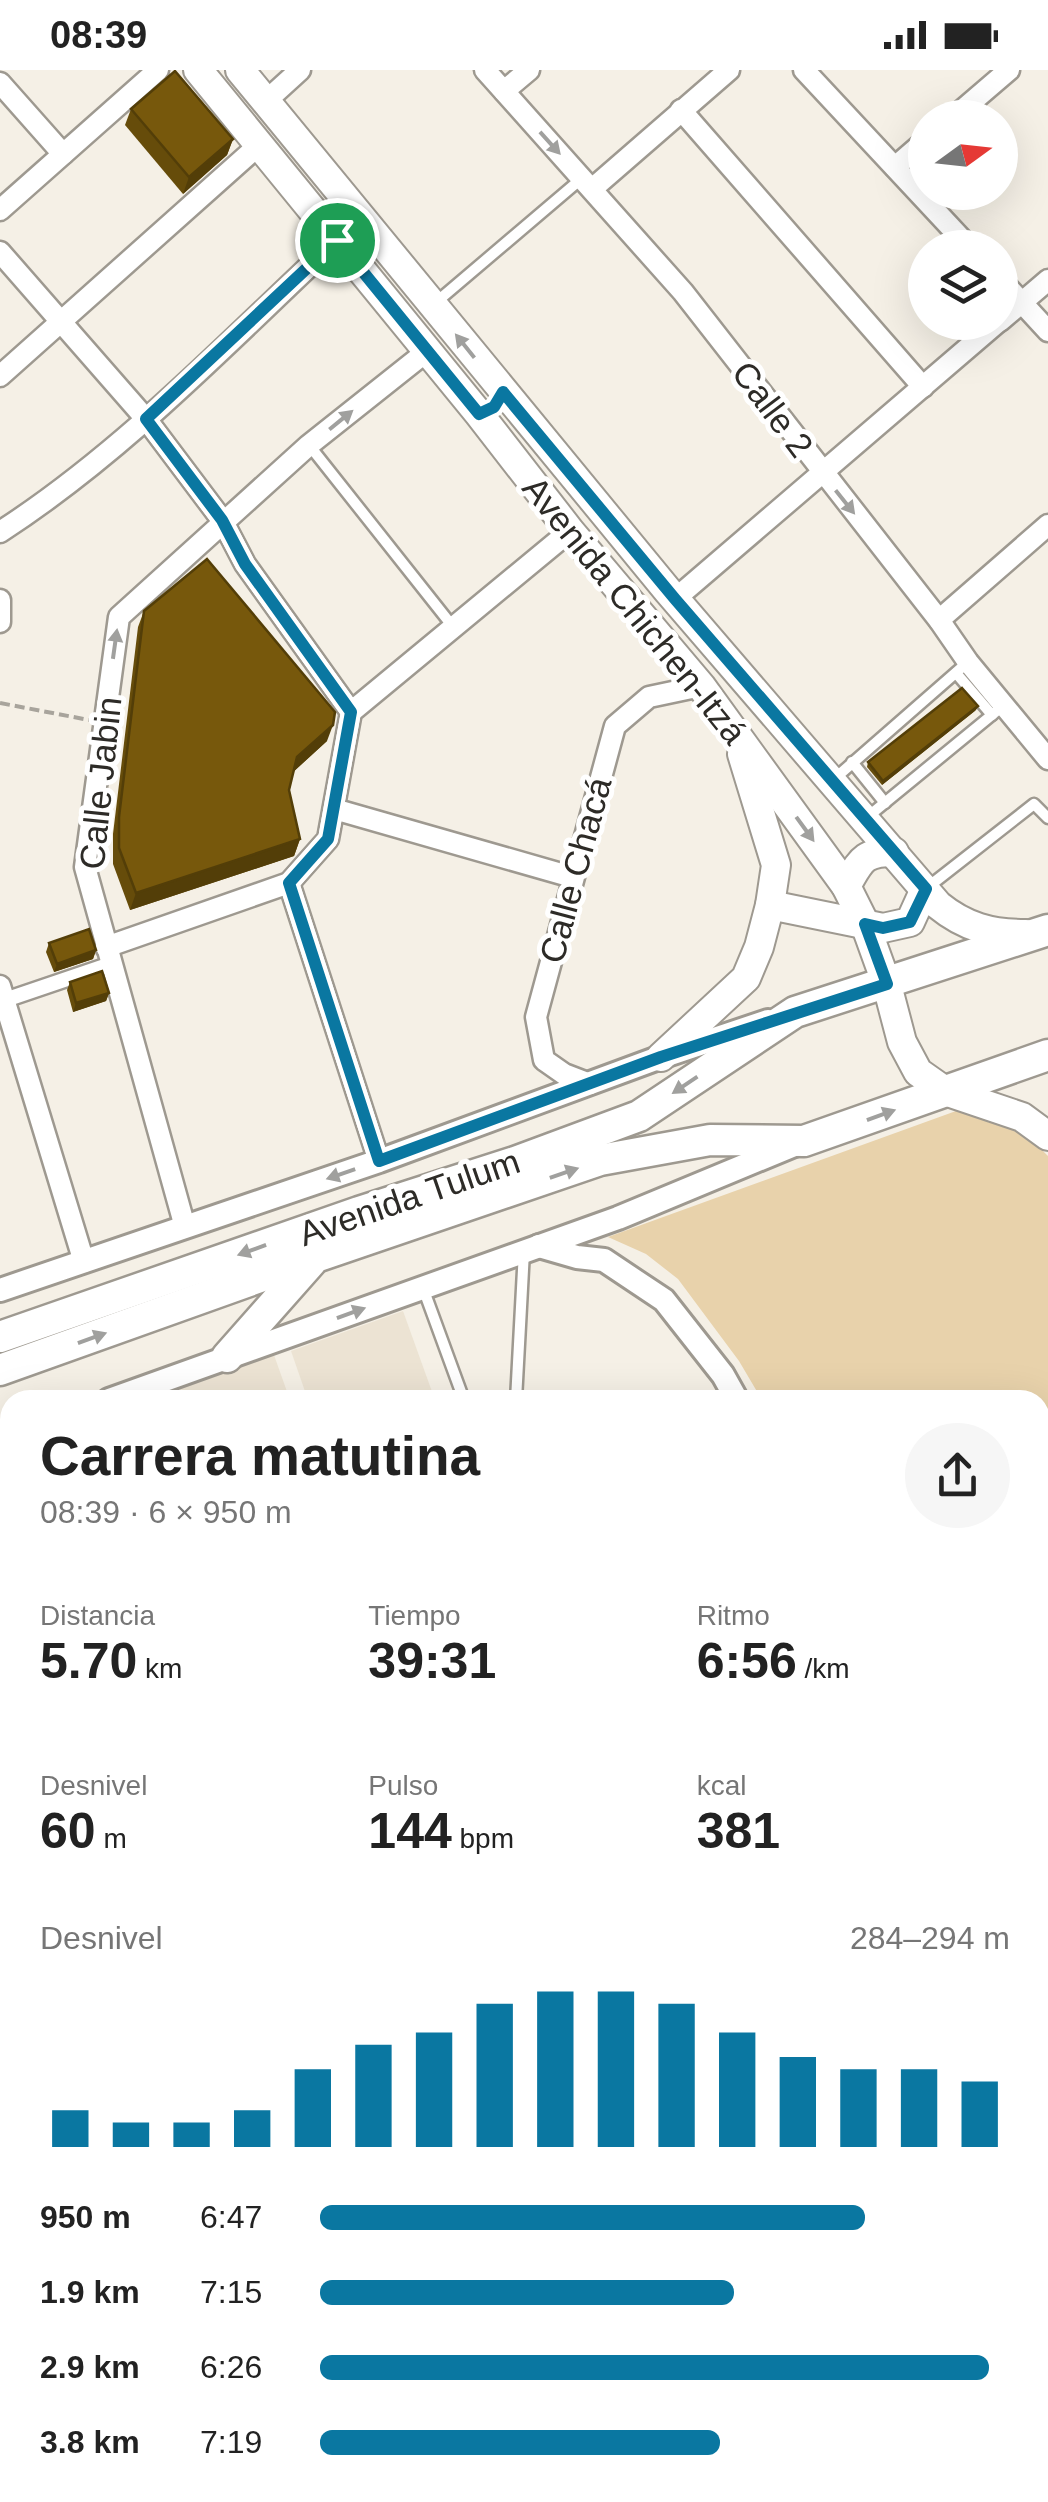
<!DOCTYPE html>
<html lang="es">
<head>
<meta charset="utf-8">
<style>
	body { margin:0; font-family:Helvetica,sans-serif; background:#f6f6f6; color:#222; height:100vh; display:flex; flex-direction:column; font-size:38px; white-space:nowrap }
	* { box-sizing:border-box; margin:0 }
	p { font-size:32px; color:#767676 }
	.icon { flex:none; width:55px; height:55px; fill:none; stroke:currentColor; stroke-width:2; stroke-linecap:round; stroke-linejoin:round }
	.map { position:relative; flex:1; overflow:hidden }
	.drawer { position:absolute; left:0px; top:1320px; width:1050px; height:1112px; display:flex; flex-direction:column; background:#fff; border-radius:30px 30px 0 0; box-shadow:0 10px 40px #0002 }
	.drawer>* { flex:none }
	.needle { width:65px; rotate:75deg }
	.tools { position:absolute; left:908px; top:30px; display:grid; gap:20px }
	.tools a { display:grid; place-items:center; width:110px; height:110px; border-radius:50%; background:#fff; box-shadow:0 10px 40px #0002; font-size:50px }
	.pin { position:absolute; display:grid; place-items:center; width:85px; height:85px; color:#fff; margin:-42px; border:5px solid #fff; border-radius:50%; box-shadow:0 2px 10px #0007 }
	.round { display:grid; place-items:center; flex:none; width:105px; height:105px; border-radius:52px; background:#f6f6f6 }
	.summary { display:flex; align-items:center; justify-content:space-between; height:170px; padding:0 40px }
	h1 { font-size:55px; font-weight:700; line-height:75px }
	.stats { display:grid; grid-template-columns:repeat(3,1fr); gap:15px; height:170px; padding:10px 40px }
	.stats div { display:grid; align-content:center }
	.stats b { font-size:50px; font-weight:700 }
	.stats small { font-size:28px; font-weight:400 }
	.stats p { font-size:28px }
	.chart { height:280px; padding:20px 40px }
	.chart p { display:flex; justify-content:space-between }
	.chart svg { width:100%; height:180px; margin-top:10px; stroke:#0a77a1; stroke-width:6 }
	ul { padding:0 40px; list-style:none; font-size:32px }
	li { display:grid; grid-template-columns:160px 120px 1fr; align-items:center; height:75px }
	li i { height:25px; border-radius:12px; background:#0a77a1 }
	.status { display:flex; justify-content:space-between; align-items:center; height:70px; padding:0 50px; background:#fff; direction:ltr }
	.status svg { height:28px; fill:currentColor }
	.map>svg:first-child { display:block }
	.built { fill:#ece3d3 }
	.green { fill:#e8d2ab }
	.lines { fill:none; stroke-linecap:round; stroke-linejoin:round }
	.service-casing { stroke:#9e9990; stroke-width:15 }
	.pedestrian-casing { stroke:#9e9990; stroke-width:19 }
	.minor-casing { stroke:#9e9990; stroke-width:25 }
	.tertiary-casing { stroke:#9e9990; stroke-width:28 }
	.secondary-casing { stroke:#9e9990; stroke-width:32 }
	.primary-casing { stroke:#9e9990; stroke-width:35 }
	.path { stroke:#a8a49c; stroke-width:4; stroke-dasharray:10 5; stroke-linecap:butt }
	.service { stroke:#fff; stroke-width:10 }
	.pedestrian { stroke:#fff; stroke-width:14 }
	.minor { stroke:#fff; stroke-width:20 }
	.tertiary { stroke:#fff; stroke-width:22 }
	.secondary { stroke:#fff; stroke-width:28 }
	.primary { stroke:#fff; stroke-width:30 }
	.wall { fill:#664c0a }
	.shaded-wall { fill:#533e08 }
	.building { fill:#77580c; stroke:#533e08; stroke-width:2.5 }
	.oneway { fill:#a0a09e }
	.route-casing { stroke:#fff; stroke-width:20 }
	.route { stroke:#0a77a1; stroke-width:12 }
	.labels { text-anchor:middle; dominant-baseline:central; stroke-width:10; stroke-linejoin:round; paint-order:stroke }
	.street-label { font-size:35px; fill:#2d2b27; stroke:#fff }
</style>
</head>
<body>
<div class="status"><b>08:39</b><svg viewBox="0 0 49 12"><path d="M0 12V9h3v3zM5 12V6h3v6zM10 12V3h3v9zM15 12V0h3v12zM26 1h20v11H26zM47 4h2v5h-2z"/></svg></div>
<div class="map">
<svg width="1048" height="2432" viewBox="0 0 1048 2432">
	<rect width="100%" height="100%" fill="#f5f0e6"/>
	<g class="built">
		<polygon points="403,1241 435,1330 308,1330 291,1281"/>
		<polygon points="274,1285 290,1330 146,1330"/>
		<polygon points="10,1387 10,1601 0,1605 0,1390"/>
		<polygon points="1048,1513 1048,2432 789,2432 785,2423 1040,2422 1040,1516"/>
		<polygon points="10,1715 10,1883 0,1886 0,1719"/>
		<polygon points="10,1947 10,2059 1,2061 0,1951"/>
		<polygon points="574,2423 673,2423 676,2432 577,2432"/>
	</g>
	<g class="green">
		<path d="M956,1041C991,1043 1024,1061 1048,1086V1478L1040,1481V1330H762L739,1291L678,1209L646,1184L608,1167Z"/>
		<polygon points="1048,1735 1048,1896 1040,1899 1040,1738"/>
		<polygon points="10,2317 10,2422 267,2422 269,2432 0,2432 0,2320"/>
	</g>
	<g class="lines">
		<g class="service-casing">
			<g id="service">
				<polyline points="434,234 581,109"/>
				<polyline points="309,375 454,558"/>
				<polyline points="956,603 992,645"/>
				<polyline points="852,692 885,733"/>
				<polyline points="833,710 968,592"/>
				<polyline points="865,749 1004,635"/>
				<polyline points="928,817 1034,734 1048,748"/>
				<polyline points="423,1218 464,1330"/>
				<polyline points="516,1330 524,1181"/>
				<polyline points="0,1633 10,1630"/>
				<polyline points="1040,1923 1048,1920"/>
				<polyline points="1040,2154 1048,2151"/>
			</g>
		</g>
		<g class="pedestrian-casing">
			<polyline id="pedestrian" points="5,930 111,894"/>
		</g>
		<g class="minor-casing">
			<g id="minor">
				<polyline points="485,0 683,222 939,550 968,592 1048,689"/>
				<polyline points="804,0 970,178"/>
				<polyline points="0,13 63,84"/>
				<polyline points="504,21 529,0"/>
				<polyline points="266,31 300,0"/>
				<polyline points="681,40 923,317"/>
				<polyline points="953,48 1009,0"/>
				<polyline points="895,97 925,71"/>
				<polyline points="592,119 729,0"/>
				<polyline points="0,140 158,0"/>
				<polyline points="0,182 146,349 222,450 245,494 351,642"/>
				<polyline points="1000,209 1048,261"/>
				<polyline points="1000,251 1048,210"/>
				<polyline points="0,306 259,75"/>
				<path d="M0,462C124,382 229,271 337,170"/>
				<polyline points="675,529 998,252"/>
				<polyline points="0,530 0,552"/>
				<polyline points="939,550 1048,455"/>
				<polyline points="334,739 572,807"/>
				<polyline points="289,813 379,1091"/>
				<polyline points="106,877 289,813 328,769 351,642 570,461"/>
				<polyline points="0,916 84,1192"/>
				<polyline points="590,1014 564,1004 544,990 536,947 615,656 649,627 701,616"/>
				<polyline points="185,1157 85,797 119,547 309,375 426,282"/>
				<polyline points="0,2099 10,2128"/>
				<polyline points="0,2290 10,2286"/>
				<polyline points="488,2422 491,2432"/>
				<polyline points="377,2432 405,2422"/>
			</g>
		</g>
		<g class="tertiary-casing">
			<g id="tertiary">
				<polyline points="539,1176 577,1187 604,1190 664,1230 723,1305 737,1330"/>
				<polyline points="0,1220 379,1091 661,987 768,951"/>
				<polyline points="109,1330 618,1148 794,1075"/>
				<polyline points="0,1367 10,1364"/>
				<polyline points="1040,1506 1048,1503"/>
				<polyline points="0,1911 10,1908"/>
				<polyline points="0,1939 10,1936"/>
				<polyline points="707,2422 710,2432"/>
				<polyline points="751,2422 754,2432"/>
			</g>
		</g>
		<g class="secondary-casing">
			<g id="secondary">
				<polyline points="198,0 479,344 570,461 701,616 846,816 865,854 887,915 902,972 918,1002 945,1021 1022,1047 1048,1066"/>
				<path d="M240,0L668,521L938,835C965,857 991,864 1026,864"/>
				<path d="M846,816C861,791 862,782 894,782"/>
				<polyline points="770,835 883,858 910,852 925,819"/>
				<polyline points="661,987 746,908 759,877 770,835 776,795 742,684"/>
			</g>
		</g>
		<g class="primary-casing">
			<g id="primary">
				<polyline points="0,1267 359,1142 515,1092 639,1046 795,942 1048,860"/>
				<polyline points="227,1287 311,1192"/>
				<polyline points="0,1300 316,1187 600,1090 710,1070 804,1071 1048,985"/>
			</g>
		</g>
		<g class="path">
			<polyline points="0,633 89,650"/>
			<polyline points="0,2329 10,2326"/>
			<polyline points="115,2422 118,2432"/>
		</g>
		<use href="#service" class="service"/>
		<use href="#pedestrian" class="pedestrian"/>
		<use href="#minor" class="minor"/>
		<use href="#tertiary" class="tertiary"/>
		<use href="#secondary" class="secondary"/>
		<use href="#primary" class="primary"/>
	</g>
	<g class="wall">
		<polygon points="131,39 233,69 227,85 183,124 125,55"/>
		<polygon points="144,541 327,671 293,702 289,720 300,769 294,786 130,840 113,794 113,764 138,557"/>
		<polygon points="976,640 882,715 867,697 868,692"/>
		<polygon points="49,873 96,880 93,889 54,902 46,882"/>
		<polygon points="70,912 109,923 106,931 73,942 67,920"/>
		<polygon points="1048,1944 1048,2052 1040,2027 1040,1947"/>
	</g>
	<g class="shaded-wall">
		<polygon points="233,69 227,85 183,124 189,107"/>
		<polygon points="978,636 976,640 882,715 883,711"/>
		<polygon points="333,655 327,671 291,704 297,687"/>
		<polygon points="300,769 294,786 130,840 136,823"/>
		<polygon points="96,880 93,889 54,902 57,894"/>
		<polygon points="109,923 106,931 73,942 76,933"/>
	</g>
	<g class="building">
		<polygon points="175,1 233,69 189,107 131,39"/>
		<polygon points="207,489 335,642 333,655 297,687 289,720 300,769 136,823 119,778 119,747 144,541"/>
		<polygon points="962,618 978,636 883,711 868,692"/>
		<polygon points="89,859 96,880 57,894 49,873"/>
		<polygon points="102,901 109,923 76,933 70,912"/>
		<polygon points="1048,1944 1048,2025 1040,2000 1040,1947"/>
	</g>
	<defs><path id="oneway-solid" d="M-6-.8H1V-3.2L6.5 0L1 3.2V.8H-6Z" transform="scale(2.5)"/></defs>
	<g class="oneway">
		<use href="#oneway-solid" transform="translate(550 73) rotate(48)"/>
		<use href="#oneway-solid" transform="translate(465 276) rotate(-129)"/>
		<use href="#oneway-solid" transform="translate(341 350) rotate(-39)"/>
		<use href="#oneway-solid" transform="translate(845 432) rotate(51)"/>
		<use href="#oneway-solid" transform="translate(115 574) rotate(-82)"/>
		<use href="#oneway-solid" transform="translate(805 759) rotate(54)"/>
		<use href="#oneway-solid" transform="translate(685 1015) rotate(146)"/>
		<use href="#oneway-solid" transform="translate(881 1045) rotate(-20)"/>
		<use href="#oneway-solid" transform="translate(564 1103) rotate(-19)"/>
		<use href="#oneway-solid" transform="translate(341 1104) rotate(161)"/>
		<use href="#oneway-solid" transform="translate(252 1180) rotate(160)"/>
		<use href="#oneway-solid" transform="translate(351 1243) rotate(-20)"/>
		<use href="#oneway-solid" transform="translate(92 1268) rotate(-20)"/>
	</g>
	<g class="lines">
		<g class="route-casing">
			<polygon id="route" points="337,170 479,344 494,337 503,322 675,529 926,819 910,852 883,858 865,854 887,914 661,987 379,1091 289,813 328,769 351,642 245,494 222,450 146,349"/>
		</g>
		<use href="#route" class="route"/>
	</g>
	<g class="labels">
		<g class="street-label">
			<text transform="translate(773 339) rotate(53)">Calle 2</text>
			<text transform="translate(635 540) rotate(51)">Avenida Chichen-Itzá</text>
			<text transform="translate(100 713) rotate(-84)">Calle Jabin</text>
			<text transform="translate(575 800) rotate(-75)">Calle Chacá</text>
			<text transform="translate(409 1127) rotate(-19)">Avenida Tulum</text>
		</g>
	</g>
</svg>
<div class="tools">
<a><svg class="needle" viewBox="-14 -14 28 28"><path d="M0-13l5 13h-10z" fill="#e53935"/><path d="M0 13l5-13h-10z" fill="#767676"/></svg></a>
<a><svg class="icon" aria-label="layers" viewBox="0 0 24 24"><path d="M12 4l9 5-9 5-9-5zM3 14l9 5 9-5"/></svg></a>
</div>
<div class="pin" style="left:337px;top:170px;background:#1e9e55"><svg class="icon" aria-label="arrive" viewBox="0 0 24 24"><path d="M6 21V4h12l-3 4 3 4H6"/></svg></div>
<section class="drawer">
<div class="summary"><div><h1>Carrera matutina</h1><p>08:39 · 6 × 950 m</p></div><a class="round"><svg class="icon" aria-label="share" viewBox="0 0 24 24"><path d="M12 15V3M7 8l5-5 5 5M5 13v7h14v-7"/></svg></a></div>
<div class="stats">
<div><p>Distancia</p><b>5.70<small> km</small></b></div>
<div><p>Tiempo</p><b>39:31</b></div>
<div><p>Ritmo</p><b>6:56<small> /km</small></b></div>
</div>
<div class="stats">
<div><p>Desnivel</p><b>60<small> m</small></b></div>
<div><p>Pulso</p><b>144<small> bpm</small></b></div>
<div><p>kcal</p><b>381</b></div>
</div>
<div class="chart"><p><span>Desnivel</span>284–294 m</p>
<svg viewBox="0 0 160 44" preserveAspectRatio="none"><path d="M5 44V35M15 44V38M25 44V38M35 44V35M45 44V25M55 44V19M65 44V16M75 44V9M85 44V6M95 44V6M105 44V9M115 44V16M125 44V22M135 44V25M145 44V25M155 44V28"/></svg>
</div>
<ul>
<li><b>950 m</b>6:47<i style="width:79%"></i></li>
<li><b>1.9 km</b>7:15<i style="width:60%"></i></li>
<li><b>2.9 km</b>6:26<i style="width:97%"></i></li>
<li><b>3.8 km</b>7:19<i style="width:58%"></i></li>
</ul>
</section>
</div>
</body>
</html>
